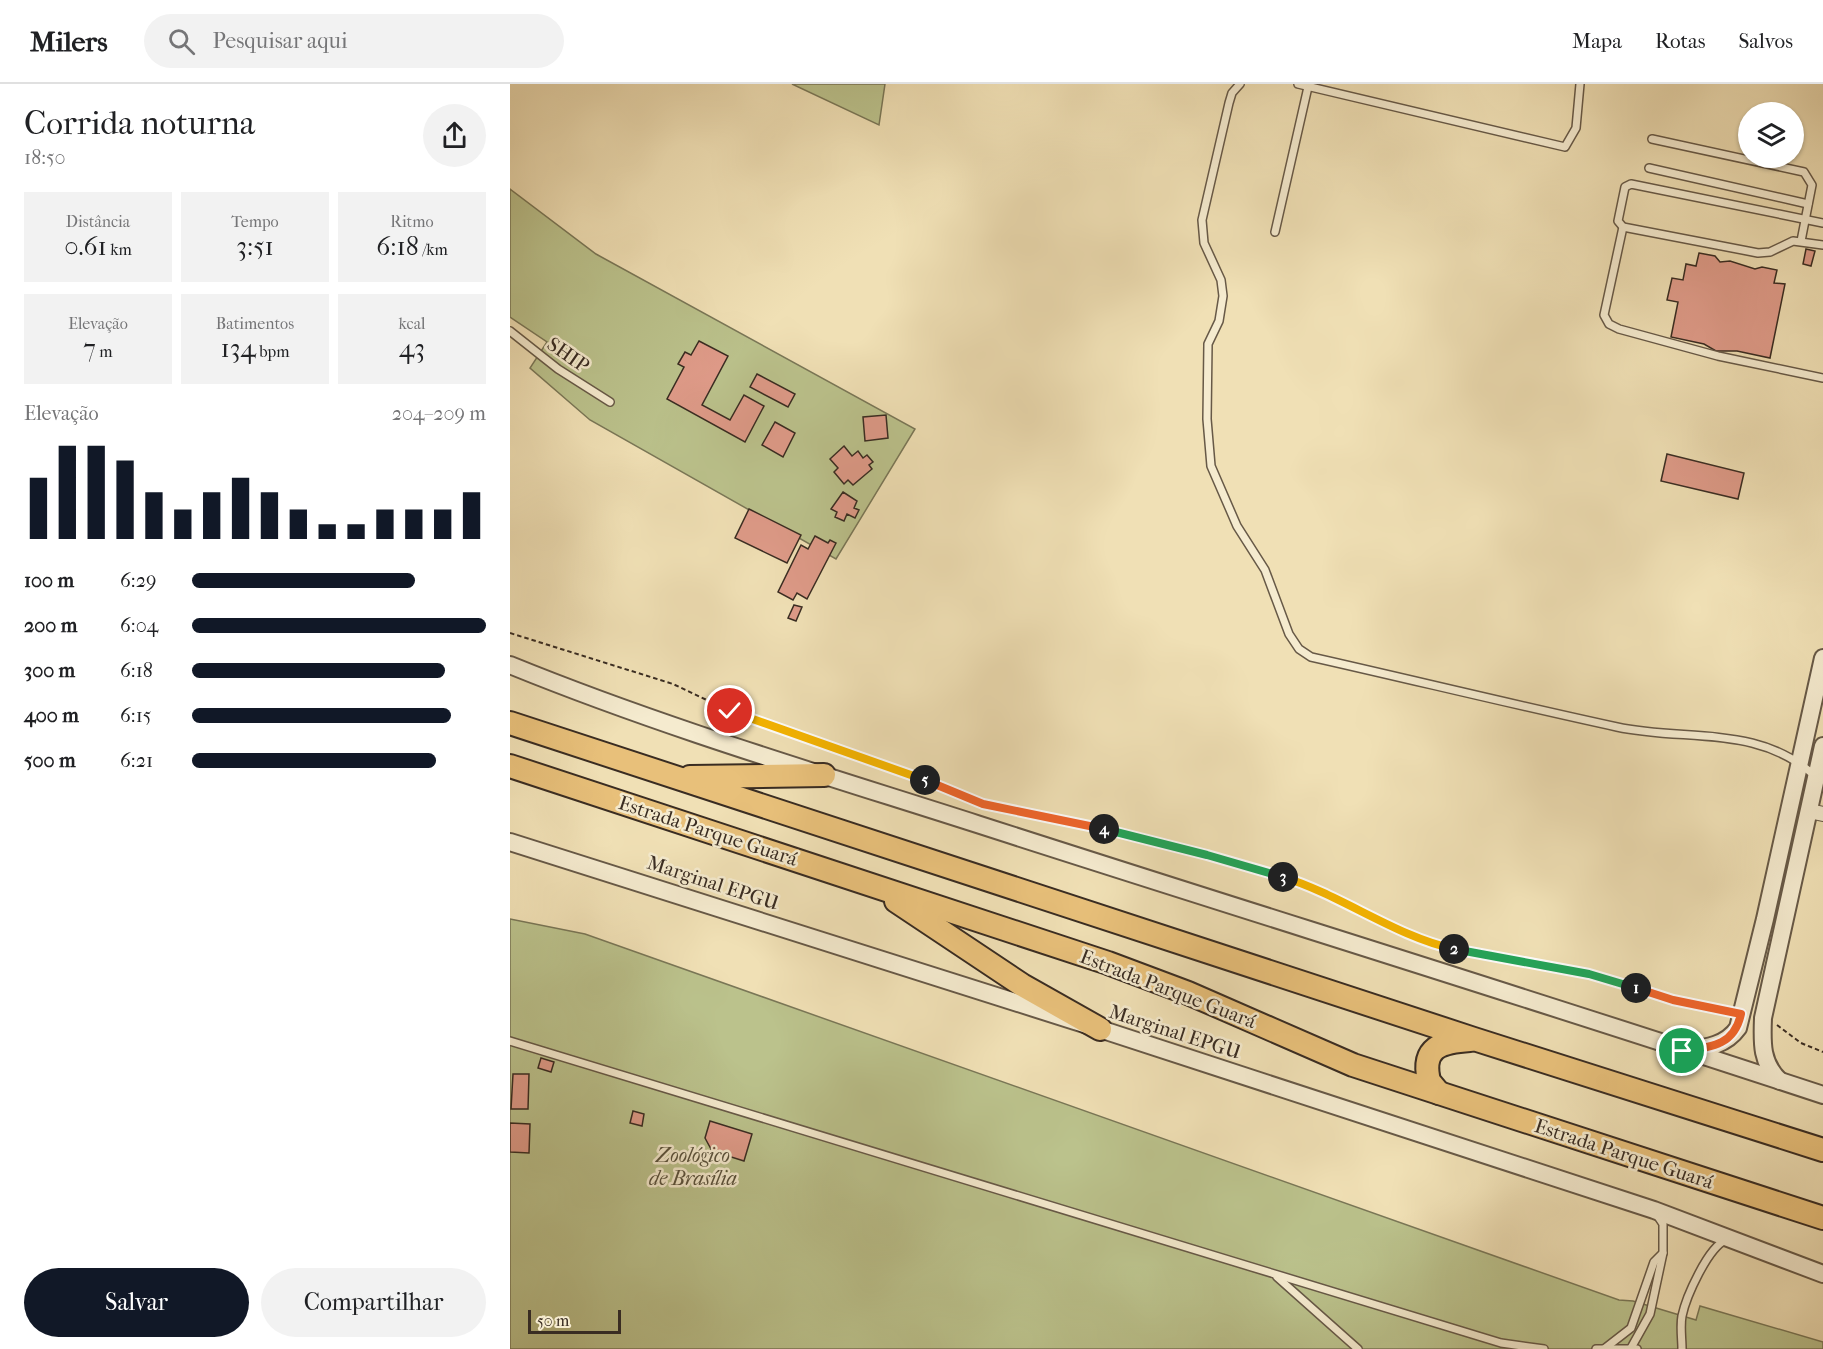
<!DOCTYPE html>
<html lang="pt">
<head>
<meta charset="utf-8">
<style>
	body { margin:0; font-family:"IM FELL French Canon",serif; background:#f2f2f2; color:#202124; height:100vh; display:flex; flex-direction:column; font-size:22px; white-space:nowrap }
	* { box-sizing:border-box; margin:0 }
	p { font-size:20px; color:#757577 }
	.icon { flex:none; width:33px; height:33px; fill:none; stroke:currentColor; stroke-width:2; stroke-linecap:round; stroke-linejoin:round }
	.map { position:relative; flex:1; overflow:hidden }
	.sheet { display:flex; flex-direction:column; background:#fff; width:510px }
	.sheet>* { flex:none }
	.controls { position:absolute; left:1228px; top:18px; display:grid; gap:12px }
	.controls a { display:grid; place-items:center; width:66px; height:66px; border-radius:50%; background:#fff; box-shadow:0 2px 4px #0004; font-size:30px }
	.scale { position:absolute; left:18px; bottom:15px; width:93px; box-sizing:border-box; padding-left:6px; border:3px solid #392c22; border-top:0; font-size:16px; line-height:21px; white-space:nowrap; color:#392c22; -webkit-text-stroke:4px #f5ebcf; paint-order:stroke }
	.pin { position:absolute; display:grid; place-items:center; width:51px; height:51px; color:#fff; margin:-26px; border:3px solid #fff; border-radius:50%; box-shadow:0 2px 6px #0007 }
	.km { position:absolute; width:30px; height:30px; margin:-15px; border-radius:50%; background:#222; color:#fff; font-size:16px; line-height:30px; text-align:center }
	.round { display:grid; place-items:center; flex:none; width:63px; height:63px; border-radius:32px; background:#f2f2f2 }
	.head { display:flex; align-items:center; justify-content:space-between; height:102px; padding:0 24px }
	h1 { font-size:33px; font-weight:600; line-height:45px }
	.stats { display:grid; grid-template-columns:repeat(3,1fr); gap:9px; height:102px; padding:6px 24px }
	.stats div { display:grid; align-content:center; border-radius:0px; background:#f2f2f2; text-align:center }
	.stats b { font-size:26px; font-weight:600 }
	.stats small { font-size:16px; font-weight:400 }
	.stats p { font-size:16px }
	.chart { height:168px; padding:12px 24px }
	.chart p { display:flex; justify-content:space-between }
	.chart svg { width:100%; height:108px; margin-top:6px; stroke:#111827; stroke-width:6 }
	.action { display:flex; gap:12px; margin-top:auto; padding:12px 24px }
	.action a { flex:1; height:69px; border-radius:36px; background:#111827; color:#fff; font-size:24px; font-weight:600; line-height:69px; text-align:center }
	.action a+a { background:#f2f2f2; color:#202124 }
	ul { padding:0 24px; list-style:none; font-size:20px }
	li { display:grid; grid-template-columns:96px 72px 1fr; align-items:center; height:45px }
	li i { height:15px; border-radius:8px; background:#111827 }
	header { display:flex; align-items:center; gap:36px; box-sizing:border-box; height:84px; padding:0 30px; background:#fff; border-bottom:2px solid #e0e0e0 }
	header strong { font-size:28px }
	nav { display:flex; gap:33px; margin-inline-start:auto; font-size:21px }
	.search { width:420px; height:54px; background:#f2f2f2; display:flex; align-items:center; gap:15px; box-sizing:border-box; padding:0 21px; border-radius:33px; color:#757577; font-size:22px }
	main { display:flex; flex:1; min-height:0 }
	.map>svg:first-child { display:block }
	.green { fill:#bbc28c; stroke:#7a7757; stroke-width:1.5 }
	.building { fill:#df9b89; stroke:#392c22; stroke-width:1.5 }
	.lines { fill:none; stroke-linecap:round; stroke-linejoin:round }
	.service-casing { stroke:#675947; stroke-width:10 }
	.minor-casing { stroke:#675947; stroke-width:16 }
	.tertiary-casing { stroke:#675947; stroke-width:20 }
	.trunk-casing { stroke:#392c22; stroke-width:26 }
	.path { stroke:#392c22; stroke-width:2; stroke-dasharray:4.5 3; stroke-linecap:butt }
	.service { stroke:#f5ebcf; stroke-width:7 }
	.minor { stroke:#f5ebcf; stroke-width:14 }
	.tertiary { stroke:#f5ebcf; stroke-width:16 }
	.trunk { stroke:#e8c07a; stroke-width:22 }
	.split-1-casing { stroke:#fff; stroke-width:12 }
	.split-2-casing { stroke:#fff; stroke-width:12 }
	.split-3-casing { stroke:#fff; stroke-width:12 }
	.split-4-casing { stroke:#fff; stroke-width:12 }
	.split-5-casing { stroke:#fff; stroke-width:12 }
	.split-6-casing { stroke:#fff; stroke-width:12 }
	.split-1 { stroke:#f0652b; stroke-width:8 }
	.split-2 { stroke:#22a559; stroke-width:8 }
	.split-3 { stroke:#f5b400; stroke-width:8 }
	.split-4 { stroke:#22a559; stroke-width:8 }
	.split-5 { stroke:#f0652b; stroke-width:8 }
	.split-6 { stroke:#f5b400; stroke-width:8 }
	.labels { text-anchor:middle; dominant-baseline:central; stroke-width:5; stroke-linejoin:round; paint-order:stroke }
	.street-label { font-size:20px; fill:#392c22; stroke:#f5ebcf }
	.park-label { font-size:20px; font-style:italic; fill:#5a523c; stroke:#f5ebcf }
</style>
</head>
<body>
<header>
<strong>Milers</strong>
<div class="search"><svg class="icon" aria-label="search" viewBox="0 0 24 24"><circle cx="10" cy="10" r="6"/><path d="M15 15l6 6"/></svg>Pesquisar aqui</div>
<nav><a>Mapa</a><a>Rotas</a><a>Salvos</a></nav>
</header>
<main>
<section class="sheet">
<div class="head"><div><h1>Corrida noturna</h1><p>18:50</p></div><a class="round"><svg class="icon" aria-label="share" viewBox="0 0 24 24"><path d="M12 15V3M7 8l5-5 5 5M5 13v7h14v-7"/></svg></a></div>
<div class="stats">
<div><p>Distância</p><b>0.61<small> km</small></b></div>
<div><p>Tempo</p><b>3:51</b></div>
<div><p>Ritmo</p><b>6:18<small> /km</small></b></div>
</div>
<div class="stats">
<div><p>Elevação</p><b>7<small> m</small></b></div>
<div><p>Batimentos</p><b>134<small> bpm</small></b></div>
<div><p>kcal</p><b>43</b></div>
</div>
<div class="chart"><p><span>Elevação</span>204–209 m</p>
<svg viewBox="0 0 160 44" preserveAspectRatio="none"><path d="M5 44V19M15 44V6M25 44V6M35 44V12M45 44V25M55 44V32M65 44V25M75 44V19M85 44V25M95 44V32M105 44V38M115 44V38M125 44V32M135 44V32M145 44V32M155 44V25"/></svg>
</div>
<ul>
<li><b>100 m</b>6:29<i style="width:76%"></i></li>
<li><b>200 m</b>6:04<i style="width:100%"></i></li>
<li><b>300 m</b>6:18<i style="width:86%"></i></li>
<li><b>400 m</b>6:15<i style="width:88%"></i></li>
<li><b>500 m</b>6:21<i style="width:83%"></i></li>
</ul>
<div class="action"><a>Salvar</a><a>Compartilhar</a></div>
</section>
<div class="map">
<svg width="1313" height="1265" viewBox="0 0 1313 1265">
	<rect width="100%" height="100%" fill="#f0e0b5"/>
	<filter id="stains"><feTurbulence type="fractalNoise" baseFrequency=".00333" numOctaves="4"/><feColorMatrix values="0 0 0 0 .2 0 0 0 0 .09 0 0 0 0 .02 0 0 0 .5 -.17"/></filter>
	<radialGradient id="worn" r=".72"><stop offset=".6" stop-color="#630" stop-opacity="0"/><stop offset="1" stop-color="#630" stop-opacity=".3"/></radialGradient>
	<g class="green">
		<polygon points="282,0 375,0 369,41"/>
		<polygon points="0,105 86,170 405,345 326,475 80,336 20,284 37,258 0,233"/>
		<polygon points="0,835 75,850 1109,1216 1123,1217 1186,1236 1190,1222 1313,1258 1313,1265 0,1265"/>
	</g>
	<g class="building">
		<polygon points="1296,165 1305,167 1301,182 1293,180"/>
		<polygon points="1189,169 1205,172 1210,178 1220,177 1245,185 1252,183 1267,186 1264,199 1275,200 1260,274 1227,267 1206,267 1194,260 1161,253 1168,218 1157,216 1162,194 1173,196 1176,180 1186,182"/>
		<polygon points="189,257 218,272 192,321 220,336 234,311 254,322 235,358 157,315 174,283 168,280 175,268 181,271"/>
		<polygon points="247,290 285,310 278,323 240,303"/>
		<polygon points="376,331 378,354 355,357 353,333"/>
		<polygon points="265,338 285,349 273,373 252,361"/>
		<polygon points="334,362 342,372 348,367 353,374 357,371 363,378 359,381 362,385 343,401 338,396 334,400 324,388 328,384 320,375"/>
		<polygon points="1157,370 1234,389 1228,415 1151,397"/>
		<polygon points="333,408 347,417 344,424 349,426 345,434 337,430 334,437 325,433 327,428 321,425"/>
		<polygon points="239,425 291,451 277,479 225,454"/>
		<polygon points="305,452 318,459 320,456 326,459 325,461 297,515 287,509 283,516 268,508 291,461 298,465"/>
		<polygon points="284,521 292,523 286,537 278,534"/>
		<polygon points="31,974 44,978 41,988 28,984"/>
		<polygon points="3,990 19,990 18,1025 1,1025"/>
		<polygon points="123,1027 134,1030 132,1042 120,1039"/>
		<polygon points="200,1037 242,1050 234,1077 202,1067 195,1054"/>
		<polygon points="0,1039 20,1040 19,1069 0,1068"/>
	</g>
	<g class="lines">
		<g class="service-casing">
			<g id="service">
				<path d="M730,0L722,9L719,19L692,136L694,159L711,196L713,212L709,237L698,260L697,335L701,382L727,442L755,486L779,550L789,565L801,573C903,596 1005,621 1107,643C1177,658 1248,640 1305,692"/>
				<polyline points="788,0 1055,63 1066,44 1070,0"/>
				<polyline points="1142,55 1294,88 1302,101 1291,157"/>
				<polyline points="1139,84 1298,120"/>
				<polyline points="1313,139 1121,100 1115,103 1108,137 1113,143 1248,169 1260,168 1283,157 1313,161"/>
				<polyline points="1113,143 1094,231 1099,240 1109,245 1208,272 1313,294"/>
				<polyline points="765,148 798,3"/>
				<polyline points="0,247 48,285 100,318"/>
				<polyline points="0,957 991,1259 1034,1265"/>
				<polyline points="767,1193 848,1265"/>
				<polyline points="1121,1264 1140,1230 1153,1169"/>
				<polyline points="1086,1265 1127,1265"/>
				<polyline points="1094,1265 1121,1244 1144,1178 1153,1169 1153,1140 1147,1131"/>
				<path d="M1172,1265C1172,1255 1170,1242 1172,1232C1176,1213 1198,1163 1216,1156"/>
			</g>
		</g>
		<g class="minor-casing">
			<polyline id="minor" points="1299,727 1313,730"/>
		</g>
		<g class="tertiary-casing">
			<g id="tertiary">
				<path d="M0,581C152,643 311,690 467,740C749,831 1032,918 1313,1011"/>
				<polyline points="0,758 590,945 1144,1126 1313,1190"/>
				<path d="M1178,966C1197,964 1216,961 1228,944L1255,835L1313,574"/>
				<path d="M1270,997C1251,979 1252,959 1253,934L1313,662"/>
			</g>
		</g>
		<g class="trunk-casing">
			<g id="trunk">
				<polyline points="0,639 964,955 1313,1066"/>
				<polyline points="0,682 598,879 678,909 843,981 1313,1134"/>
				<polyline points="180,693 314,691"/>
				<polyline points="386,817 512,901 590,945"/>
				<path d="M929,1009L919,997C911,963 931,958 960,956"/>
			</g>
		</g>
		<g class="path">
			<polyline points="0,549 163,600 220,627 402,690 473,720 612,749 806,803 868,835 936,863 1079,890 1163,916 1218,927"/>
			<polyline points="1267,941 1291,959 1313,968"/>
		</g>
		<use href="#service" class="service"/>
		<use href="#minor" class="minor"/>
		<use href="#tertiary" class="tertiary"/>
		<use href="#trunk" class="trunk"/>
	</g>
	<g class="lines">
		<g class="split-1-casing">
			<path id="split-1" d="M1126,904L1163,916L1231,930C1224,962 1201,963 1172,967"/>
		</g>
		<g class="split-2-casing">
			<polyline id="split-2" points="944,865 1079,890 1126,904"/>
		</g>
		<g class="split-3-casing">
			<path id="split-3" d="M773,793C831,811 887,853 944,865"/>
		</g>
		<g class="split-4-casing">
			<polyline id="split-4" points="594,745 697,771 773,793"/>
		</g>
		<g class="split-5-casing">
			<polyline id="split-5" points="415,696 473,720 594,745"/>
		</g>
		<g class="split-6-casing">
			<polyline id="split-6" points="220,627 415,696"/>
		</g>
		<use href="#split-1" class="split-1"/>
		<use href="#split-2" class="split-2"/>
		<use href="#split-3" class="split-3"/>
		<use href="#split-4" class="split-4"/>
		<use href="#split-5" class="split-5"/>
		<use href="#split-6" class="split-6"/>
	</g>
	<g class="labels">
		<g class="street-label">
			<text transform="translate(58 271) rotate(35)">SHIP</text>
			<text transform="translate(198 747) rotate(18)">Estrada Parque Guará</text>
			<text transform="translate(203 799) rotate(18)">Marginal EPGU</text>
			<text transform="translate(658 905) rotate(21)">Estrada Parque Guará</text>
			<text transform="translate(665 948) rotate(18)">Marginal EPGU</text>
			<text transform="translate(1114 1070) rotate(18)">Estrada Parque Guará</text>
		</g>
		<g class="park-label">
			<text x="183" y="1071">Zoológico<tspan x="183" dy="23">de Brasília</tspan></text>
		</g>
	</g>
	<rect width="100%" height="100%" filter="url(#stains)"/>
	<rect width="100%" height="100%" fill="url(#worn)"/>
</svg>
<div class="controls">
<a><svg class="icon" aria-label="layers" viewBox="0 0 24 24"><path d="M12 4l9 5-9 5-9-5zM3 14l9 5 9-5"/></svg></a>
</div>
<div class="scale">50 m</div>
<div class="pin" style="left:1172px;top:967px;background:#1e9e55"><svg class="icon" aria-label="arrive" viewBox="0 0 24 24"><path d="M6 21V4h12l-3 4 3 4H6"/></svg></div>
<div class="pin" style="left:220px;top:627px;background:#d93025"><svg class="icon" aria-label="check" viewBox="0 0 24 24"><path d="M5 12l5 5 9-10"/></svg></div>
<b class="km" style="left:1126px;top:904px">1</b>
<b class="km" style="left:944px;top:865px">2</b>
<b class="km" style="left:773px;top:793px">3</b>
<b class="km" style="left:594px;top:745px">4</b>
<b class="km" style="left:415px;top:696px">5</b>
</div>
</main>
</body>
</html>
